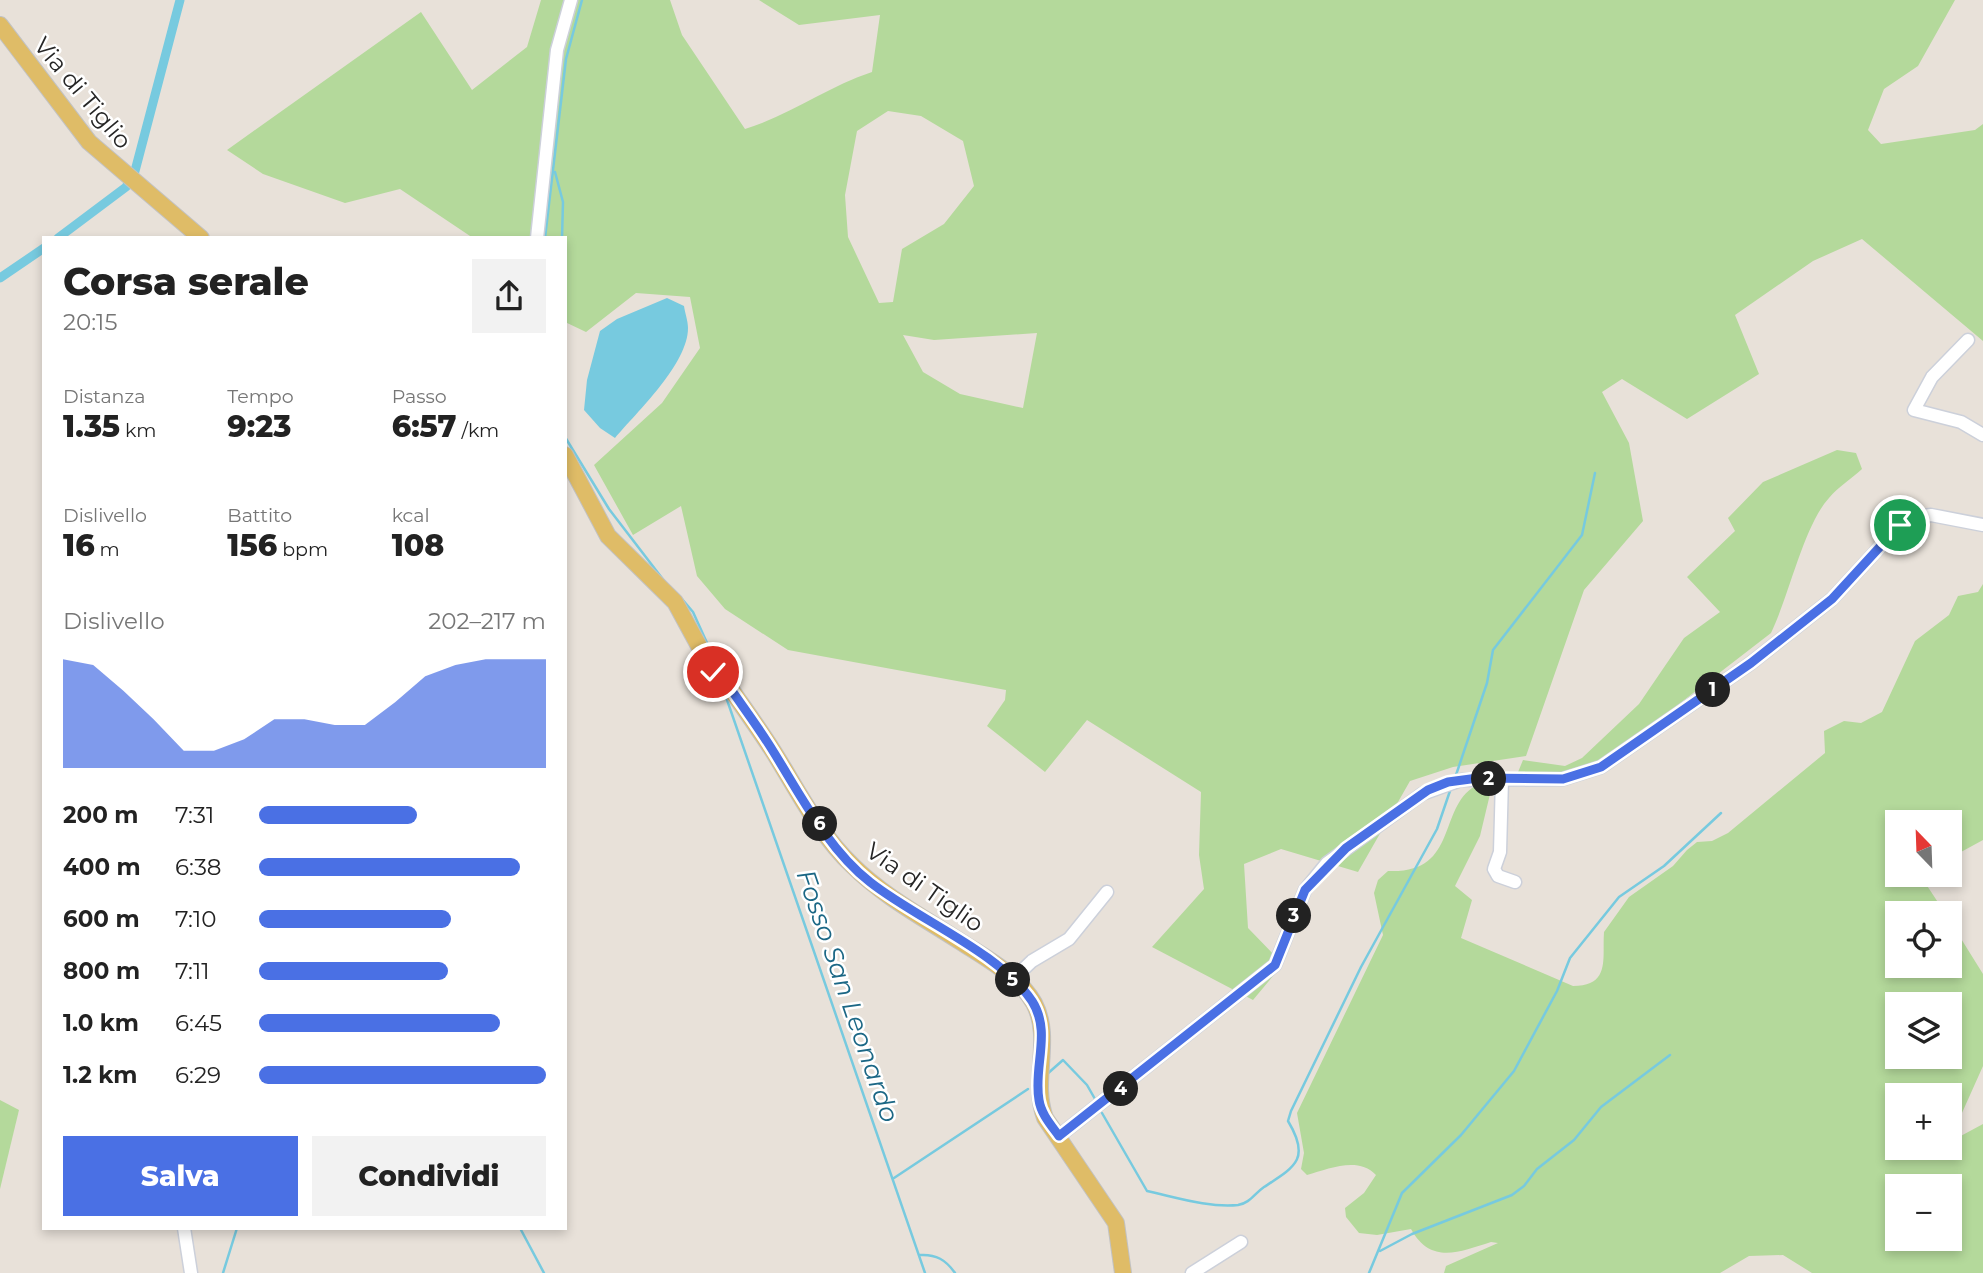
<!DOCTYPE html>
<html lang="it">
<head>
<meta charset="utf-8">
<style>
	body { margin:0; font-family:Montserrat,sans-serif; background:#f2f2f2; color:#222; height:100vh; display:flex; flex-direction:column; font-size:26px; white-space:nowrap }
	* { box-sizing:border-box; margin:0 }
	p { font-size:23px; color:#767676 }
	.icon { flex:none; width:38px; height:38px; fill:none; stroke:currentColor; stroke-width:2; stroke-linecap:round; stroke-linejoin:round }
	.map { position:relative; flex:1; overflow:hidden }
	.drawer { position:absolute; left:42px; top:236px; width:525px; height:994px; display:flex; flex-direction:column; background:#fff; border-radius:0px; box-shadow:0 4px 10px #0003 }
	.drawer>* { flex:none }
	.needle { width:46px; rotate:337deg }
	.tools { position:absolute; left:1885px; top:810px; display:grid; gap:14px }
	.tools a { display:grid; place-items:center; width:77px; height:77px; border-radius:0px; background:#fff; box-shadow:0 4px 10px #0003; font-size:35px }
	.pin { position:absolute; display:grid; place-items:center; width:60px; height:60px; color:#fff; margin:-30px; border:4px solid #fff; border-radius:50%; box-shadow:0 2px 7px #0007 }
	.km { position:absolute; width:35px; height:35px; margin:-18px; border-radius:50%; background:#222; color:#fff; font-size:19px; line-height:35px; text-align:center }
	.round { display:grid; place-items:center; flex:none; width:74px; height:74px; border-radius:0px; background:#f2f2f2 }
	.headline { display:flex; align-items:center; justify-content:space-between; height:119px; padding:0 21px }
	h1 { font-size:38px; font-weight:800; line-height:52px }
	.metrics { display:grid; grid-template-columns:repeat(3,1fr); gap:10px; height:119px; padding:7px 21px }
	.metrics div { display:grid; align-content:center }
	.metrics b { font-size:30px; font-weight:800 }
	.metrics small { font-size:19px; font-weight:400 }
	.metrics p { font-size:19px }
	.chart { height:196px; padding:14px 21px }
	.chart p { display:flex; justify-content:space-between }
	.chart svg { width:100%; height:126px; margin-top:7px; fill:#4a70e4; opacity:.7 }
	.primary-button { display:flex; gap:14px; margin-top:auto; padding:14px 21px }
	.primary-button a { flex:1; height:80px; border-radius:0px; background:#4a70e4; color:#fff; font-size:28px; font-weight:800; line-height:80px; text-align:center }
	.primary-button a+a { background:#f2f2f2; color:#222 }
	ul { padding:0 21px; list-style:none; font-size:23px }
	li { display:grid; grid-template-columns:112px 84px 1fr; align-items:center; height:52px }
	li i { height:18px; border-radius:9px; background:#4a70e4 }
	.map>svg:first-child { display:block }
	.green { fill:#b4d99b; fill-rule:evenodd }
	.water { fill:#77cadf }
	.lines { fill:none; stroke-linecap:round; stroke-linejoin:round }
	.stream { stroke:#77cadf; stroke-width:2.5 }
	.canal { stroke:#77cadf; stroke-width:9 }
	.minor-casing { stroke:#ccd0da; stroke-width:15 }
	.major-casing { stroke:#c2c2c2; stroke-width:18 }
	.minor { stroke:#fff; stroke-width:12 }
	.major { stroke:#dfbc67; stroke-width:16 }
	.route-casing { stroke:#fff; stroke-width:14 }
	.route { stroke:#4a70e4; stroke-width:9 }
	.labels { text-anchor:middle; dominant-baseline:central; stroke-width:5; stroke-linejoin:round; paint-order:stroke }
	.street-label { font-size:24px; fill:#262626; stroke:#fff }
	.water-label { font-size:26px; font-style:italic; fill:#1b6785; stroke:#fff }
</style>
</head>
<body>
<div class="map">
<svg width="1983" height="1273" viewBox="0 0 1983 1273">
	<rect width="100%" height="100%" fill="#e8e1d9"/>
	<g class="green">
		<path d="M541,0H670L682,35L745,129C790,115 827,87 872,72L880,15L799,25L759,0H1955L1918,66L1884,89L1868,130L1881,144L1975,130L1983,124V341L1862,239L1813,261L1735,315L1759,374L1687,419L1622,379L1602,392L1629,443L1643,521L1584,590L1526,756L1453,767L1410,781L1358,872L1281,849L1244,864L1248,928L1283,964L1253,1000L1152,947L1204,889L1199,855L1201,792L1087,720L1045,772L987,726L1005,700L1006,690L788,650L725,609L697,576L681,506L633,535L594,465L662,403L700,348L690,297L636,293L586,332L565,322V238H473L400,189L345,203L263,174L227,150L421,12L472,90L527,47ZM888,111L921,116L963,141L974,186L944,224L902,249L893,302L879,303L848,237L845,195L857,131ZM1037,333L1023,408L960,394L923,372L903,335L934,340Z"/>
		<path d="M1837,450L1856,453L1862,469C1851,479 1838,487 1829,498C1804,525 1789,596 1771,633L1600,765L1573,775L1516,777L1523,760L1565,766L1582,758L1639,704L1684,638L1720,612L1687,577L1735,531L1728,518L1763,482Z"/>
		<path d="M1983,584V840L1950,858V822H1897V875H1920L1945,913L1897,914V966H1950V921L1983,974V1066L1953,1133L1957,1138L1983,1124V1273H1812L1783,1255L1749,1256L1720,1273H1444L1446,1266L1498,1243L1491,1242C1459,1252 1431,1265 1411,1229L1377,1235L1359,1233L1346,1217L1345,1208L1364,1193L1376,1175C1358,1156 1329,1169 1307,1175L1301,1169L1304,1153L1297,1113L1383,935L1374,893L1378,880L1388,871C1459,874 1437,809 1475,786L1491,790L1480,836L1455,886L1472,900L1461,938L1573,986C1611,986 1602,958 1604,932L1629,897L1673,866L1687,850L1697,842L1712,841L1728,833L1825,753L1824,731L1844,721L1861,723L1882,712L1915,641L1949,615L1958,596L1978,592ZM1950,1004V1057H1897V1004ZM1897,1096H1950V1148H1897ZM1950,1186V1239H1897V1186Z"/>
		<polygon points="0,1100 19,1110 0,1189"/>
	</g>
	<path class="water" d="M667,298L684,306C685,313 688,321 688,328C688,364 637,412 615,438L600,428L584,410L587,380L600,331L617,319Z"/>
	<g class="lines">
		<g class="stream">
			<polyline points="555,172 563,202 562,238"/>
			<polyline points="545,238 566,59 582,0"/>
			<polyline points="565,437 609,509 665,582"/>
			<polyline points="682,599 693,612 712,654"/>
			<polyline points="725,694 925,1273"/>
			<polyline points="1456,775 1487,683 1493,650 1582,535 1595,473"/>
			<polyline points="1046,1075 1063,1060 1087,1085 1095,1099"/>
			<path d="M1102,1113L1147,1191C1175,1197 1209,1208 1238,1205C1250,1203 1254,1194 1264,1187C1295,1167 1311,1159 1288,1121L1291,1111L1361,967L1437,829L1451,788"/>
			<polyline points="894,1178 1028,1089"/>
			<polyline points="520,1228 544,1273"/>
			<polyline points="1380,1251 1412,1234 1512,1195 1524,1186 1537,1169 1574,1140 1601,1107 1670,1055"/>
			<path d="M920,1255C936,1254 946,1260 955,1273"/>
			<polyline points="223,1273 237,1228"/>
			<polyline points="1369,1273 1402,1193 1461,1135 1514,1071 1557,991 1570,958 1619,897 1664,866 1721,813"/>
		</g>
		<g class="canal">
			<polyline points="58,238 126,187 135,171 180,0"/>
			<polyline points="0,278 44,248"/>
		</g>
		<g class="minor-casing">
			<g id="minor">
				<polyline points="537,238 557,50 571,0"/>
				<polyline points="1968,340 1932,377 1914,410 1961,422 1983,435"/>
				<polyline points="1502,779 1500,852 1494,869 1498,876 1515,882"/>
				<polyline points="1013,979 1032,961 1069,939 1107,892"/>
				<polyline points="1059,1136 1275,965 1305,890 1327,863 1422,794 1461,780 1563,779 1601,767 1751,663 1832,599 1900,525 1915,517 1931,515 1983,525"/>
				<polyline points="184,1228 191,1273"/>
				<polyline points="1192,1273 1241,1242"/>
			</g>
		</g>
		<g class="major-casing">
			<g id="major">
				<polyline points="0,25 89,142 201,238"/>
				<path d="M565,455L608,536L675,602L713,672L728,685C743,707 759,729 773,751C797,789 819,834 852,865C883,896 924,918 961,942C987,959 1018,975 1034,1003C1053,1039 1031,1080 1045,1118L1116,1223L1123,1273"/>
			</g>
		</g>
		<use href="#minor" class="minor"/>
		<use href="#major" class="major"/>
	</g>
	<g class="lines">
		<g class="route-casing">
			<path id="route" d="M713,672L728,685C743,707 759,728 773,751C801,796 828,849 870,882C918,920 998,951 1032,1001C1052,1032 1033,1067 1039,1100C1041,1114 1051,1125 1059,1136L1275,965L1305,890L1346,848L1428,790L1448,782L1478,778L1563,779L1601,767L1751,663L1832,599L1900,525"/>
		</g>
		<use href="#route" class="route"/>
	</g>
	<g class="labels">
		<g class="street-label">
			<text transform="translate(83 93) rotate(50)">Via di Tiglio</text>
			<text transform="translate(925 887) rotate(35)">Via di Tiglio</text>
		</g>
		<g class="water-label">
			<text transform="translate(848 996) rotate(71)">Fosso San Leonardo</text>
		</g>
	</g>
</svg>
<div class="tools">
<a><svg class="needle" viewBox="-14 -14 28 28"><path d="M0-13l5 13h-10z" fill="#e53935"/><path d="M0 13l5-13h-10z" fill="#767676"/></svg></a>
<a><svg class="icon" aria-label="locate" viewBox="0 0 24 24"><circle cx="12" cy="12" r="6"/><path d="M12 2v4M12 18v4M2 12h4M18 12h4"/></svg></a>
<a><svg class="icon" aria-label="layers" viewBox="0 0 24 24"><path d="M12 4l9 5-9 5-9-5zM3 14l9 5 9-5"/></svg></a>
<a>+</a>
<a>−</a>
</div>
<div class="pin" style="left:1900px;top:525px;background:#1e9e55"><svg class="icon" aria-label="arrive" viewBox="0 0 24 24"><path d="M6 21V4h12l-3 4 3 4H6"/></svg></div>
<div class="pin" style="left:713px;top:672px;background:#d93025"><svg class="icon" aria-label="check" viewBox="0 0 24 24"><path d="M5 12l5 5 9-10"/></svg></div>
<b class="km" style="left:1713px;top:690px">1</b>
<b class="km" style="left:1489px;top:779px">2</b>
<b class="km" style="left:1294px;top:916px">3</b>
<b class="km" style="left:1121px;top:1089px">4</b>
<b class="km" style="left:1013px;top:980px">5</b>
<b class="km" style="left:820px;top:824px">6</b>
<section class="drawer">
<div class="headline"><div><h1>Corsa serale</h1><p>20:15</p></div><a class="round"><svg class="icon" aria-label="share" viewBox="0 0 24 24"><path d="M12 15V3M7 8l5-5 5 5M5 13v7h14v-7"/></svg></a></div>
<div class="metrics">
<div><p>Distanza</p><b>1.35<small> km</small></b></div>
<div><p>Tempo</p><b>9:23</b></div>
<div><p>Passo</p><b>6:57<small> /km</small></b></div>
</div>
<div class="metrics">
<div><p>Dislivello</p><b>16<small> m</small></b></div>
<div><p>Battito</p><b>156<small> bpm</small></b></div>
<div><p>kcal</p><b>108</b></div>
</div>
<div class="chart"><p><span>Dislivello</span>202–217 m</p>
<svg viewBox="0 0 160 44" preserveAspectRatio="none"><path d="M0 44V6L10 8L20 17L30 27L40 38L50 38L60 34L70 27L80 27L90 29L100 29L110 21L120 12L130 8L140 6L150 6L160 6V44z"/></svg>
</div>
<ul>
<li><b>200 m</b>7:31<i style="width:55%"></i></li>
<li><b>400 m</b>6:38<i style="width:91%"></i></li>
<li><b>600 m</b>7:10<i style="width:67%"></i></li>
<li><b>800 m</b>7:11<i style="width:66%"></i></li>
<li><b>1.0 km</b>6:45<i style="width:84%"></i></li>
<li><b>1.2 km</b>6:29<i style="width:100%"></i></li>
</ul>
<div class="primary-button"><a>Salva</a><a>Condividi</a></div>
</section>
</div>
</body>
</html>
